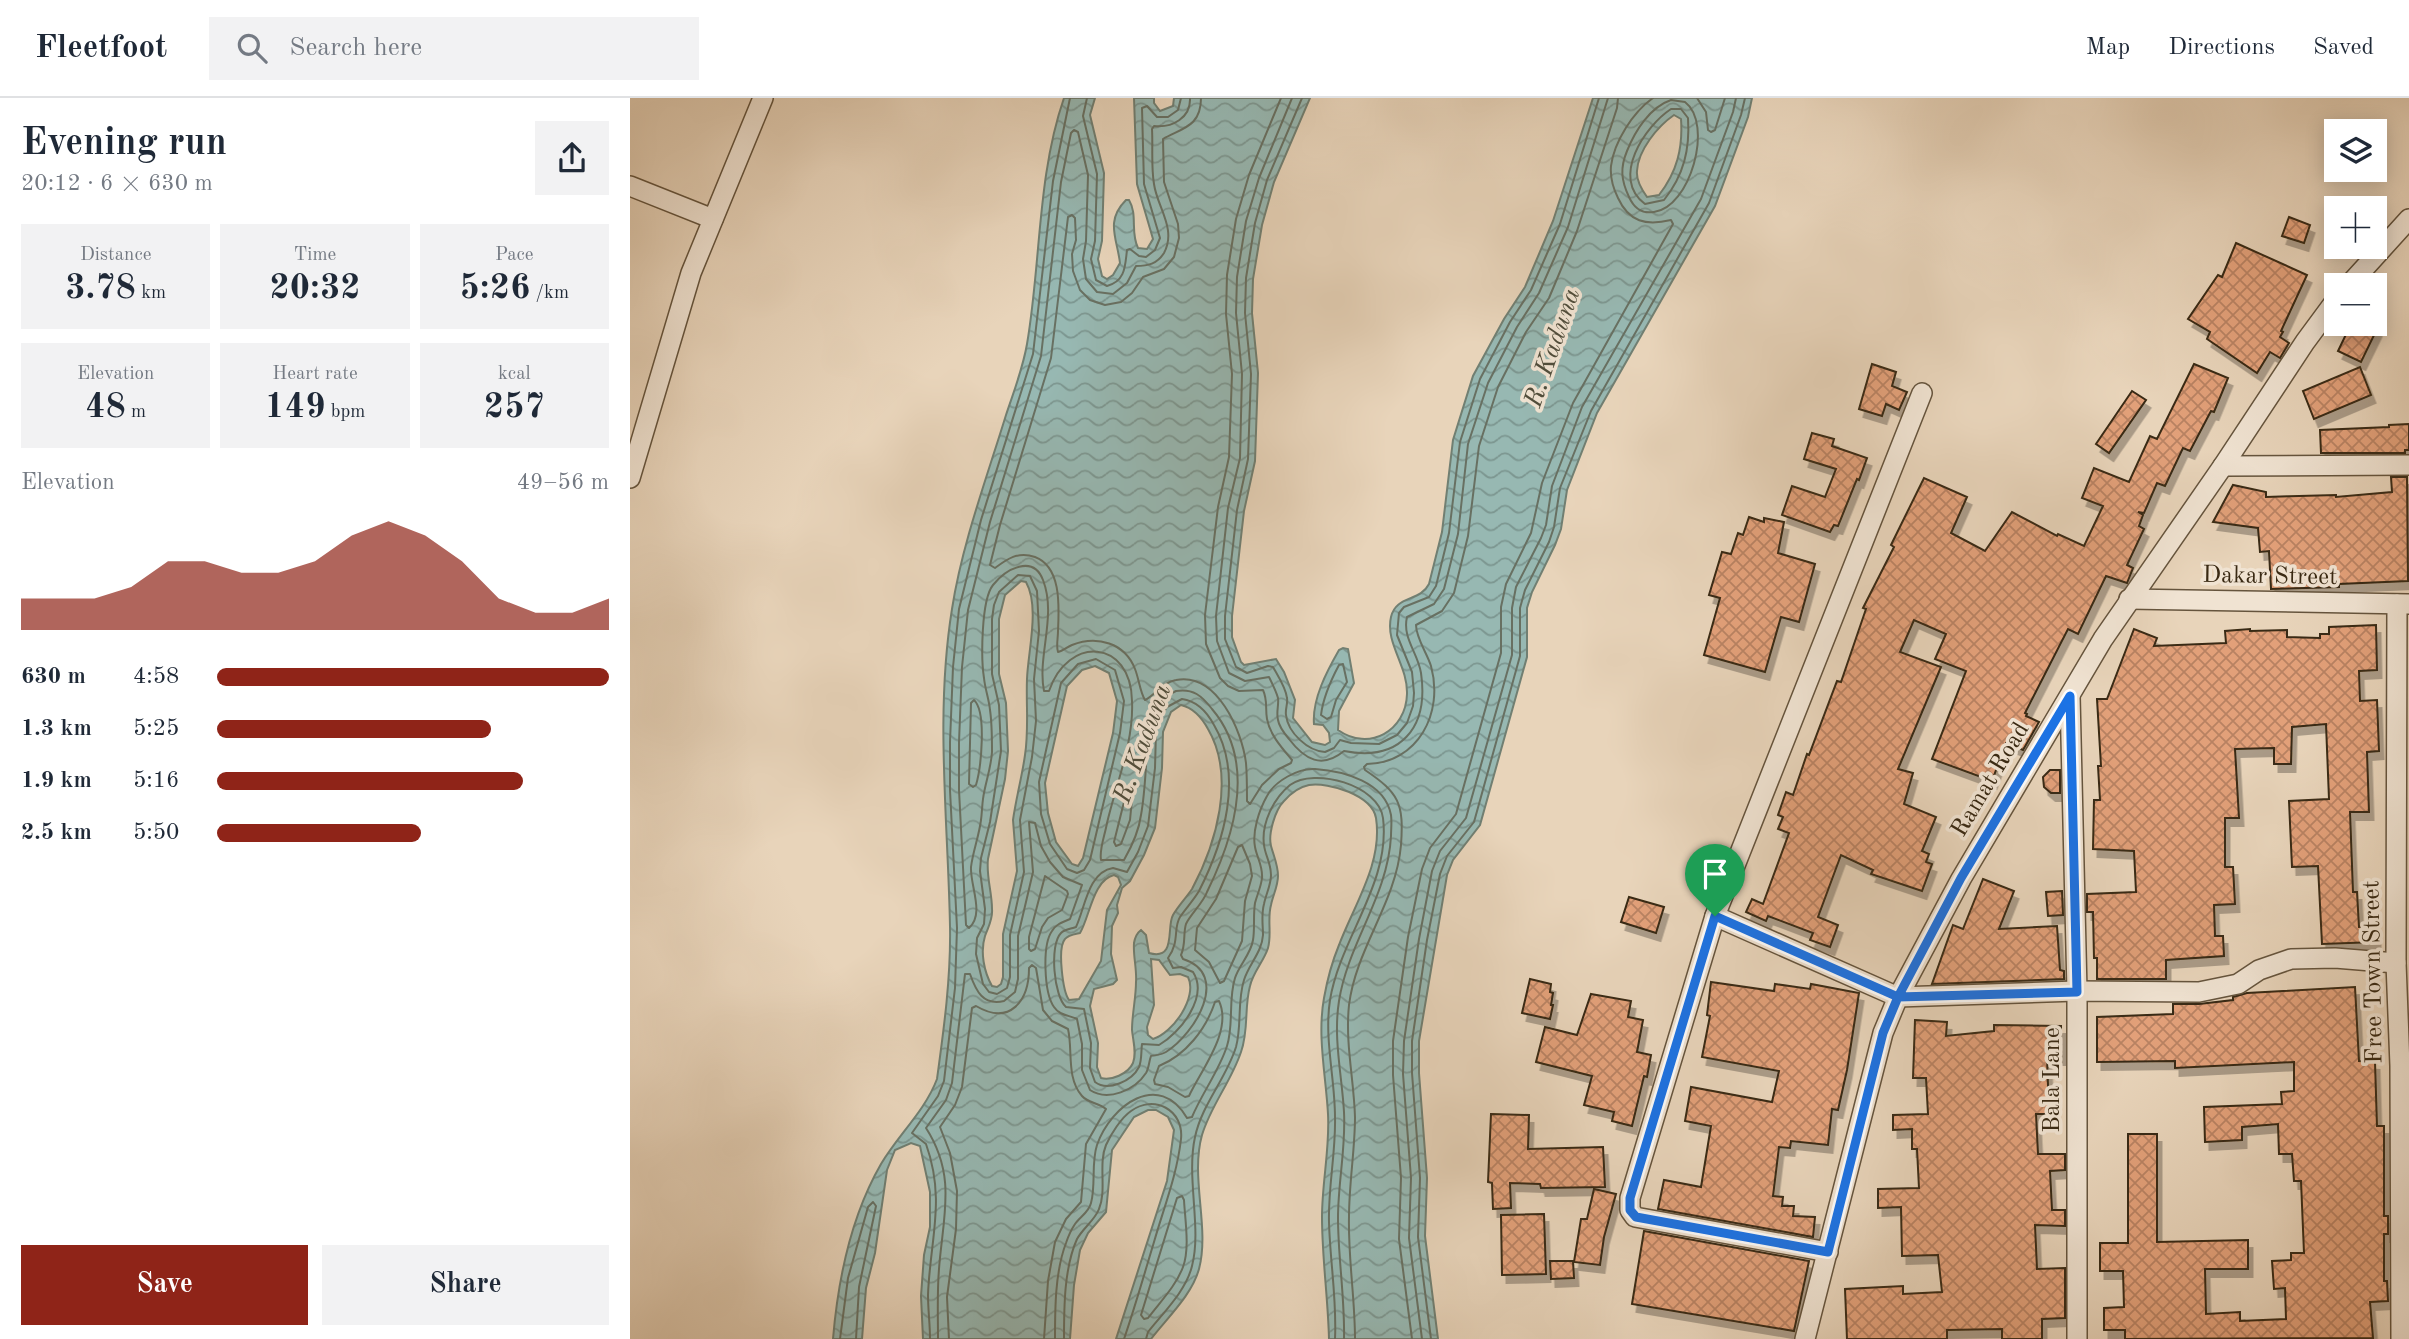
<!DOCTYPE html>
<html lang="en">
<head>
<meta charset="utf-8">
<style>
	body { margin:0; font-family:"Old Standard TT",serif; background:#f2f2f3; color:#1f2937; height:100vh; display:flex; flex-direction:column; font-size:26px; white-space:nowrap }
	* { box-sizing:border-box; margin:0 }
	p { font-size:23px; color:#747a83 }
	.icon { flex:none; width:38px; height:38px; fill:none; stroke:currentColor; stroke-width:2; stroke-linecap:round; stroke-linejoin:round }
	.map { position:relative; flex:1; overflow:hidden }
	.drawer { display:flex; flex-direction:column; background:#fff; width:630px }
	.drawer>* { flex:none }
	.controls { position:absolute; left:1694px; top:21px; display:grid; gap:14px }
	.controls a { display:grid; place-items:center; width:63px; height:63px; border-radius:0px; background:#fff; box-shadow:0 4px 18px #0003; font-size:35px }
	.pin { position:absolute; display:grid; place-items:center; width:60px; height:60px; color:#fff; margin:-72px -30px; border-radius:50% 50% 50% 0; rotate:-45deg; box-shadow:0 0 7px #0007 }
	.pin .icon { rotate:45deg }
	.round { display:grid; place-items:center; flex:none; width:74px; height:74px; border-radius:0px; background:#f2f2f3 }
	.overview { display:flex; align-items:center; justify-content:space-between; height:119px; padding:0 21px }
	h1 { font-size:38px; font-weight:700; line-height:52px }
	.stats { display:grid; grid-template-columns:repeat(3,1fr); gap:10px; height:119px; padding:7px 21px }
	.stats div { display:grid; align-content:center; border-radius:0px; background:#f2f2f3; text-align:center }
	.stats b { font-size:35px; font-weight:700 }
	.stats small { font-size:19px; font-weight:400 }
	.stats p { font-size:19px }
	.chart { height:196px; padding:14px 21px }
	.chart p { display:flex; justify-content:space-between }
	.chart svg { width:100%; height:126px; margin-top:7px; fill:#8f2418; opacity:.7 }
	.button { display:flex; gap:14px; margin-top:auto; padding:14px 21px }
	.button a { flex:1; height:80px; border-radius:0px; background:#8f2418; color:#fff; font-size:28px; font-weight:700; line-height:80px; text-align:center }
	.button a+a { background:#f2f2f3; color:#1f2937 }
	ul { padding:0 21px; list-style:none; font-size:23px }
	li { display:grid; grid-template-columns:112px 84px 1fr; align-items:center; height:52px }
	li i { height:18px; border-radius:9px; background:#8f2418 }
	header { display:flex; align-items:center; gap:42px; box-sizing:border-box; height:98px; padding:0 35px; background:#fff; border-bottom:2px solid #e0e1e3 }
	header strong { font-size:33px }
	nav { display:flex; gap:38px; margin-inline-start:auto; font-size:24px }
	.search { width:490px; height:63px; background:#f2f2f3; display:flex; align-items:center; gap:18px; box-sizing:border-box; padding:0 24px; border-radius:0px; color:#747a83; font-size:26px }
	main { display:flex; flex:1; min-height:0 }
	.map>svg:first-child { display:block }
	.water { fill:url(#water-waves); stroke:#717f72; stroke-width:2; fill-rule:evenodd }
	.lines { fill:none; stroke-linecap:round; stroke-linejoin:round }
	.shore { stroke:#687062; stroke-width:2 }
	.building { fill:url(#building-cross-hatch); stroke:#392913; stroke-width:2; filter:url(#shadow) }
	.minor-casing { stroke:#65543d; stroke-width:22 }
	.minor { stroke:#f0e3d2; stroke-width:19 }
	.route-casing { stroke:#fff; stroke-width:14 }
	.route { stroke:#1a73e8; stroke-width:9 }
	.labels { text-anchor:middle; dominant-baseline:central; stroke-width:7; stroke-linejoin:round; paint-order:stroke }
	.street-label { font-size:24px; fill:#392913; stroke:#f0e3d2 }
	.water-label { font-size:26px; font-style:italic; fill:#504d3b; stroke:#f0e3d2 }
</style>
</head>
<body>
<header>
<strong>Fleetfoot</strong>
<div class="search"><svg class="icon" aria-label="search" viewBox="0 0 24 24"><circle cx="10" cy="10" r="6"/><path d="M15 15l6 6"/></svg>Search here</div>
<nav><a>Map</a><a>Directions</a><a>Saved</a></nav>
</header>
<main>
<section class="drawer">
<div class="overview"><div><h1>Evening run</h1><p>20:12 · 6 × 630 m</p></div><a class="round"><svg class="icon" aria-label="share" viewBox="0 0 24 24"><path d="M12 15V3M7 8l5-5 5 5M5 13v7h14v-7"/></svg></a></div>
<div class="stats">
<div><p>Distance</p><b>3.78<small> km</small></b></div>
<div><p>Time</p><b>20:32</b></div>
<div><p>Pace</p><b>5:26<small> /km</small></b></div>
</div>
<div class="stats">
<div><p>Elevation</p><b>48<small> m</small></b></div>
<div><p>Heart rate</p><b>149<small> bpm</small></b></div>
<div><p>kcal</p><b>257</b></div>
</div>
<div class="chart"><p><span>Elevation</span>49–56 m</p>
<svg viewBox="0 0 160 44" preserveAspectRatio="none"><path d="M0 44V33L10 33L20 33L30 29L40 20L50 20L60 24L70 24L80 20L90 11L100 6L110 11L120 20L130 33L140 38L150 38L160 33V44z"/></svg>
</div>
<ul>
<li><b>630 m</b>4:58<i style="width:100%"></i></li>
<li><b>1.3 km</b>5:25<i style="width:70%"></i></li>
<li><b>1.9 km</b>5:16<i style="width:78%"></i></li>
<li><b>2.5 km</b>5:50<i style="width:52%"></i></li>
</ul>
<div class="button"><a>Save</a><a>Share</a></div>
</section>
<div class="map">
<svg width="1779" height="1241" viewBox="0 0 1779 1241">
	<defs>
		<pattern id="water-waves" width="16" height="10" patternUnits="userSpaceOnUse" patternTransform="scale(1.75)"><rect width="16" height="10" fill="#97b8b2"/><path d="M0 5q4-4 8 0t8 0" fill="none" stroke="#7c9690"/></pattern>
		<pattern id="building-cross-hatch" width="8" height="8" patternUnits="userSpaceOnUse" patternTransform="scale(1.75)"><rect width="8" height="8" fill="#e2a079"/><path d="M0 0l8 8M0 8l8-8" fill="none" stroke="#b88262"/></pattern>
		<filter id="shadow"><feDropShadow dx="4.5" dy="8" stdDeviation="0" flood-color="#0004"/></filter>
	</defs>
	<rect width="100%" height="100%" fill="#e8d4ba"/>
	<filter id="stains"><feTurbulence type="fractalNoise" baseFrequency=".00286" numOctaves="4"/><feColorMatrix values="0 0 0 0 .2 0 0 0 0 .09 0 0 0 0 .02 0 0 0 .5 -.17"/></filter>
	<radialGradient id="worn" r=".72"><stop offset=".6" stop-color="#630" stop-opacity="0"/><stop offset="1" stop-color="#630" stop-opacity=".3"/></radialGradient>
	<path class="water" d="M434,0H465L460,17L474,75L472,143L468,161L472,178L477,181L483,177L490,165C487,140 475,123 496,102H499C508,117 500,134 508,150L517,151L523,141L507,86L504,0H524V5L530,13L543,8L544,0H680L644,84L632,127L623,181L622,215L628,275L625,363L614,413L602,518V539L611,564L614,567L646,561L654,574L665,602L663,620L682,644L695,647L700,644L699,635L693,627L684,626C682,601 697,573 709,552L713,550L718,551L724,585L709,613L708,632C739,654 776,633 777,596C778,568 755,545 761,519C766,497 790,504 799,486L812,434L823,342L843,278L874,221L895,189L923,123L963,0H1122L1118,19L1085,108L967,315L937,392L931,431L925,447L902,494L897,510V559L850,727L823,762L817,777L789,943V975L797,1080L795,1138L808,1241H699C698,1200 692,1160 692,1119C692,1084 700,1050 698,1016C696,978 687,938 694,900C697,883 702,864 709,847C724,807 753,765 746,720C742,697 699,684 679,687C669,689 661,695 654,703C645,712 638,736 641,748C644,759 648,767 648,778C648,788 643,797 641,807C637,821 642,836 638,850C634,863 623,874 620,888C614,910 619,932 611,954C601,984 581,1007 572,1037C560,1080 580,1129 569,1171C562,1197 537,1220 521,1241H486L537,1083L544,1032L538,1019L526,1012H518L504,1019L482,1052L476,1114L458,1135L450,1152L444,1187L440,1241H293L291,1198L294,1157L300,1129V1094L290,1048L281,1045L265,1052L257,1072L245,1155L236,1190L232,1241H203C208,1181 221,1118 251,1066C268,1037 295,1013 307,981C314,930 321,879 320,828C318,722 305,616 322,511C332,446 357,379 376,317C384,293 393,270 397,246C411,165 407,78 434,0ZM1044,17L1051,21C1053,50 1047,74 1029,97L1017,99C1012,92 1006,82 1007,73C1008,52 1028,28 1044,17ZM391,483L396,484C410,509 398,553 397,581C396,607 399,632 395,657C392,679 386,700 383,722L387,773L373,836V879L371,886L367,889L362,888C354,874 350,854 355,838C358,829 363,822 362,811C362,794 356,778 358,761L375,681L378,653L376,605L369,576V521L375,497ZM465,568L479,575L487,603L483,635L453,760L448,768L442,766L426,744L418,715L415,685L437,588L452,572ZM551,607C564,610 572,620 578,631C606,679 586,746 562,791C556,800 548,808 543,817C536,829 547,863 519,855L516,837L511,832C507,835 505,839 504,845C503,858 507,871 506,884C506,900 502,916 502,932C503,943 507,955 503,965C498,976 481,983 471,980L467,969L468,945L460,908L464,891L483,886L487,882L481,856L482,828L488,815L487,807L492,790L500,783L514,757L525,730L532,670L533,634L541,614ZM484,777L488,779L491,787L477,812L471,863L449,901L439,902C433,894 427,850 435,841C438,837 446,836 450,835C460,818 463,782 484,777ZM521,861L529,862L540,877L550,876L558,879C568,899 543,935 523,941L518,937L517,929L524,907Z"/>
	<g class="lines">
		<g class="shore">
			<path d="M457,0L453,18L467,76L465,143L461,161L466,182L477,188C496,183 495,167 497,152L500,151L509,158L516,159L525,152L530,140L514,86L512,10L517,8L527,19H538L548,12L551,0"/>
			<path d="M571,0C571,29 552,30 533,41L534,84L548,126L549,140L544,159L534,171L513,179L502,195L491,204L475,207L460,202L450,192L443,173L442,156L446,142L445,120L442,117L438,119L421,260L370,427L360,467L365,470C377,461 388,453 405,459C432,469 429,510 428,533C428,541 426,548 428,554C433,553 437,549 442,547C467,537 495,545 505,571C509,581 510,594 515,602C525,597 533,584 546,582C587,574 612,633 616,665C617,677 617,690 617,703L620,706L632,687L649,671L661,665L662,662C652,650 640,637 637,621C635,610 638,603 633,592L609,593L598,588L590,580L576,546L575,517L588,409L599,359L602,276L596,216L597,177L606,121L619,77L651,0"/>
			<path d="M662,0L629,80L616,123L607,179L606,215L612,276L610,360L598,410L586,518L587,543L599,575L615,583L639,579C642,585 646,593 648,600C649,607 646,614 648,622C649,629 654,635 659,641C675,662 692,671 714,653C770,664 799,630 791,575C788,555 772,540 777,519L804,506L814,491L828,436L838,346L858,285L887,229L909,195L938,129L978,0"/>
			<path d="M672,0L637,82L625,125L616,180L615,215L621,276L618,361L607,412L595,518V541L606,569L617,575L638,568L643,569C648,578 656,590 657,600C658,606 655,611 656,617C658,635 678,653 695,654L704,650L710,642L721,645L749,646L767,637L777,625L783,608L784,595L782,574L767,537L769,515L774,509L799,499L806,488L819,435L830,344L850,281L880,224L901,192L930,126L969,0"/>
			<polyline points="1067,0 1076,14 1078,32 1081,34 1085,32 1095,0"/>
			<path d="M1041,2L1055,4C1084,26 1060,110 1024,114C1011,116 1004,110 999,99C991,82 990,70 997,53C1005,33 1020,9 1041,2Z"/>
			<path d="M1041,11H1051L1058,20C1060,51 1054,77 1034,102L1015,106C980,80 1015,28 1041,11Z"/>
			<polygon points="388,477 400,478 407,493 409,533 404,581 406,623 402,659 390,722 394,774 380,837 380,879 377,890 367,896 359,894 353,886 346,856 347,840 354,826 355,811 350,773 351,760 360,724 371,653 369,607 362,576 362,521 364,507 369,494"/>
			<polygon points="466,561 485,572 494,603 490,635 460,762 454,772 447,775 437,771 420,746 411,716 409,684 431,585 448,566"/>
			<path d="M713,566L717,584L706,602L701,619L697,621L691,617C693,600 701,582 709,567Z"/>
			<path d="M552,601C567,603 577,614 584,627C614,678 594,744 569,793C563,803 556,810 550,819C543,830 550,844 538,860L543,870L551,869L563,874C579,899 550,935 529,947L512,946C511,953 512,962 509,969C502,983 478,994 465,984L460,970L461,945L454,911L436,909C424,899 419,847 431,835C435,831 441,831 446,829C455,810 458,774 483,770L497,774L508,754L518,728L525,670L526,633L529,621L537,609Z"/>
			<path d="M344,602C357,614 351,670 346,687L343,689L339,686L341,605Z"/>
			<polygon points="498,688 503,691 500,722 491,746 486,748 484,744"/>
			<polygon points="612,747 620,766 622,778 615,803 612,843 594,883 590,885 579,864 565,852 567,830 586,801 608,749"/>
			<polygon points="415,778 437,793 438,796 432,812 418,820 412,829 405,851 401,853 399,851 399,839"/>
			<path d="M589,903C603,933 571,972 559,998L555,999L538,989L525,986L524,982L529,968C556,957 576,931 585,904Z"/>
			<path d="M552,1098L554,1102C555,1122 560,1150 553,1169C546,1188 530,1204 518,1220L514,1221L511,1217L547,1100Z"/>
			<polyline points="210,1241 218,1180 238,1109 243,1104 246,1108 229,1189 226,1241"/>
			<path d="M300,1241C300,1226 298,1212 298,1197C300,1141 316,1102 296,1046L282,1035L308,998L314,983L325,890L327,830L320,692V644L323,569L329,511L351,422L403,256L423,83L440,0"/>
			<path d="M308,1241C308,1217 307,1195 309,1171C313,1118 327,1078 296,1030L316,1002L322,985L335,876H340C346,893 353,908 374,903L385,894L388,881V838L403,774L399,724L405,725L411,748L420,764L433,779L452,787L440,821C433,824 426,826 422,833C412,847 414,895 424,909C430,918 439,917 447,921L452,946V972L460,992C478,1004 505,992 516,975C519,970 519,963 521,958C526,957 531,957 536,954C565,936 601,876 553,861L551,857C556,846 553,835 556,826C560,817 573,805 577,794C604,739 627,664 582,611C572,598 563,590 546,593C514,608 518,638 516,668C515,684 514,701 511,717C509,732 502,748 494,762H471C469,751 475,737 477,725C486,686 504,644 502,603C501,541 438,537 419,593H414C407,558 427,518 413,482C403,456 376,471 363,487C351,502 351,561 354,580C355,591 359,601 360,612C362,625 362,640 362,654C361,671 355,685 353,701C352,708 352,715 351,722C349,738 343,753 341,769C340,788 355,816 339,830L336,827L329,692V644L332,569L338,512L360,424L411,258L431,84L441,35L444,32L448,34L458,77L456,143L453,161L456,181L467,194L483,196L497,185L506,168C518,168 527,166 534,155C547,131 527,109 524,86C521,69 523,49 522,31L524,28C542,30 561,20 560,0"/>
			<path d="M319,1241L317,1199L326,1131L327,1093L320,1055L310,1029L325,1007L332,989L342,910L346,908C380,928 399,903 399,870L402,867L406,870L413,912L422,923L438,931C443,952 436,980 452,998C458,1005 469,1005 476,1011L456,1046L451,1104L436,1121L425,1144L418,1183L414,1241"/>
			<path d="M425,1241C425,1211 425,1174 436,1145C438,1139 441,1132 445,1126C450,1119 459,1114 461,1105C466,1087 461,1065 467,1047C481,1007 529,972 557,1020L562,1019C572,995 589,973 597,948C604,926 598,902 605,880C609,867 621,856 623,842C625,830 623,818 625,805C627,797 631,789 632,780C633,768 627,760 625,749C622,734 629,712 637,698C645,683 668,670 685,671C714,673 755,684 761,717C762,724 761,731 761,738C758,798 718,845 709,903C703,940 712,978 714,1014C716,1050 708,1084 708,1120C708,1160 715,1200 714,1241"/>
			<path d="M434,1241C434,1210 434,1170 447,1141C453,1130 465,1122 469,1111C477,1092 468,1066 476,1047C481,1036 491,1020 501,1013C524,996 554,1012 551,1041C547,1077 534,1109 524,1144C514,1177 505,1209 494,1241"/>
			<path d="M516,1241L518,1234C533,1215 556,1193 562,1168C572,1130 556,1080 565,1039C572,1006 596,981 606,949C612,927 607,904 614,882C619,866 632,854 633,837C633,827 631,817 634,806C636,796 641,787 641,777C641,765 635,757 634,747C631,725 644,700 660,687C684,669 749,687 753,720C761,785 710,840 700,902C694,941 705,980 705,1019C706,1054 698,1089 699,1124C700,1163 707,1202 705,1241"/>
			<path d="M725,1241C725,1200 718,1160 719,1119C719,1085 725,1052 725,1019C724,982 715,945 719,907C726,850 766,805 771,747C774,705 769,695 735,672L734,669L737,666C788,665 814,615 801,568C797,555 786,540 786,527L812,513L824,495L838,438L849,348L868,289L896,234L919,200L947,133L987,10L988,0"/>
			<path d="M782,1241L769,1141L771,1080L763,977V943L778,839L792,771L800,750L826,716L871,555V509L876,486L901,435L912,385L943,305L1043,126L1041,122C1016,128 999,124 988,100C983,90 980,79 981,68C984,44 1003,14 1023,0"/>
			<polyline points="792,1241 779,1140 781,1080 773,976 774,943 789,841 802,773 810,753 836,720 882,557 882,510 886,489 911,440 916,427 922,388 952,309 1071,101 1103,14 1106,0"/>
			<polyline points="801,1241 788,1139 790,1080 782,975 782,943 797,842 810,776 817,758 844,724 890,558 890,510 895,492 919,444 924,429 930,390 961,313 1079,105 1111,17 1115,0"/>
		</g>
	</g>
	<g class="building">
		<polygon points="1659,119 1680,127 1674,145 1652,138"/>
		<polygon points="1606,145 1677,177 1651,233 1653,234 1650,239 1659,245 1650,260 1640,254 1627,275 1577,241 1580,234 1558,221 1588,177 1592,179"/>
		<polygon points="1721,226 1735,226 1747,231 1731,264 1708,253"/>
		<polygon points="1242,266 1266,274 1262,288 1277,294 1269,312 1256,306 1252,318 1229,311"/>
		<polygon points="1564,266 1598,280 1584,314 1581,313 1560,353 1553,350 1535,388 1527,385 1514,415 1508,414 1513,417 1509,428 1514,431 1497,467 1503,470 1497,485 1476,478 1448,536 1438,531 1395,615 1397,616 1396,618 1409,624 1393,652 1376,645 1362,683 1302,661 1336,573 1305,561 1316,536 1284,522 1270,554 1311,569 1268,671 1283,675 1274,706 1306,719 1292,753 1299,756 1296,764 1302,766 1292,793 1241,776 1243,772 1211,757 1188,819 1208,827 1200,849 1180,842 1183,835 1138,818 1136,823 1116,814 1122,801 1133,806 1159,735 1148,731 1153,719 1148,717 1156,694 1163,697 1177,656 1179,657 1207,583 1211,584 1236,511 1233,510 1264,449 1261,447 1294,380 1337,399 1321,435 1355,453 1382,414 1427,438 1428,436 1454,448 1473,408 1452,400 1464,370 1499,384 1520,338 1527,341"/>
		<polygon points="1730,269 1741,297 1684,321 1673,293"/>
		<polygon points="1502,293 1516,302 1479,355 1466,346"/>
		<polygon points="1779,326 1779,352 1775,352 1775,355 1691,355 1690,332 1759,329 1759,327"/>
		<polygon points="1182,335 1204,341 1202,348 1237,360 1229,382 1227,381 1208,428 1204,427 1200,434 1152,417 1162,388 1195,399 1206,371 1174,361"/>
		<polygon points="1761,379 1777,379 1778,483 1709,486 1709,489 1641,491 1639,453 1630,454 1628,430 1583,424 1603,387 1636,394 1636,399 1706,397 1706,399 1762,394"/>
		<polygon points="1119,419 1134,424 1134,420 1154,424 1148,455 1185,466 1169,524 1151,519 1135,574 1074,557 1090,500 1079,497 1092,454 1101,456 1108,435 1113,437"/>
		<polygon points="1746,527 1747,572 1729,573 1730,603 1747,602 1749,653 1737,654 1739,714 1720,714 1723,794 1727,794 1729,829 1746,828 1746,844 1692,846 1688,768 1662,769 1659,703 1699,701 1696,626 1662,629 1661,666 1644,666 1644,650 1605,651 1609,720 1595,720 1595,769 1603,769 1605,806 1584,807 1585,838 1593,838 1594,858 1536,862 1536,881 1467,881 1467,860 1464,860 1463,814 1457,814 1457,796 1506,794 1504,753 1463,751 1464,702 1470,702 1468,668 1471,668 1467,601 1477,601 1504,531 1527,540 1524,548 1596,545 1595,533 1620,531 1620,533 1657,532 1657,539 1690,540 1690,536 1699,536 1699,529"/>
		<polygon points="1420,672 1430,672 1430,695 1421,695 1414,689 1413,679"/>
		<polygon points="1353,781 1384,793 1369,831 1427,828 1430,872 1434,873 1434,881 1302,886 1323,827 1333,831"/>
		<polygon points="1432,793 1433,817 1418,818 1416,794"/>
		<polygon points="999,799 1034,809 1026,835 991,824"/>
		<polygon points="900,881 921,886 920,894 923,895 921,907 923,907 920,921 892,915"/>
		<polygon points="1081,884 1144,893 1145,886 1180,891 1181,886 1229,895 1217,972 1208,1012 1202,1011 1198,1047 1161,1043 1160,1050 1149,1049 1143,1098 1153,1099 1152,1108 1164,1108 1163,1118 1185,1119 1183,1139 1028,1111 1034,1082 1071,1089 1081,1028 1055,1023 1061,989 1142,1004 1149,973 1072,959 1080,918 1077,917"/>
		<polygon points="1725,889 1729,963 1745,964 1747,1028 1754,1028 1754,1118 1758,1118 1758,1136 1754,1136 1754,1183 1757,1183 1758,1203 1740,1204 1743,1240 1495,1241 1495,1232 1474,1232 1474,1210 1494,1209 1493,1173 1470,1173 1470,1145 1498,1145 1498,1036 1527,1036 1527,1144 1618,1142 1618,1171 1575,1171 1576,1216 1610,1214 1610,1223 1656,1221 1655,1190 1644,1191 1642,1163 1661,1162 1661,1155 1674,1155 1671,1083 1664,1083 1662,1056 1649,1056 1648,1026 1612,1029 1612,1042 1575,1044 1574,1009 1652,1006 1651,994 1664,993 1664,964 1545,970 1545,963 1467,964 1467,919 1543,916 1543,906 1569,906 1603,902 1603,899 1617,895"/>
		<polygon points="961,896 1001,903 998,919 1013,922 1007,954 1021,957 1017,979 1014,978 1002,1028 982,1023 984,1014 954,1007 962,978 906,964 915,929 947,937"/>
		<polygon points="1285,922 1317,924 1316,938 1364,933 1364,927 1431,928 1431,959 1417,959 1419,1016 1406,1016 1408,1056 1435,1056 1435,1072 1420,1073 1422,1112 1435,1112 1435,1128 1405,1127 1407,1171 1435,1170 1435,1220 1412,1221 1412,1241 1372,1241 1372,1231 1317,1232 1317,1241 1217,1241 1215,1191 1273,1188 1273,1196 1312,1194 1308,1157 1272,1158 1271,1109 1248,1110 1248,1091 1289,1090 1287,1051 1282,1051 1282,1031 1263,1032 1263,1017 1298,1016 1296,980 1283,980"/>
		<polygon points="861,1016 899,1017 898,1051 973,1049 975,1089 911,1090 910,1086 880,1085 881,1110 863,1111 862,1085 858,1084"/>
		<polygon points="964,1091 986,1096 974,1139 970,1167 944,1164 951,1121 957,1121"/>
		<polygon points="914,1116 916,1176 872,1177 871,1117"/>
		<polygon points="1014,1133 1179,1163 1164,1233 1002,1206"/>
		<polygon points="920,1163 943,1163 944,1180 921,1181"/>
	</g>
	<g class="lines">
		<g class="minor-casing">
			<g id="minor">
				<polyline points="0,88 83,121"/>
				<polyline points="1719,187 1779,121"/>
				<polyline points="1593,368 1779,367"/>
				<polyline points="0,380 61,175 133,0"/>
				<polyline points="1499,501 1778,506"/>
				<polyline points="1767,506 1766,865 1770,968 1771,1241"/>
				<polyline points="1440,598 1447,893 1447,1241"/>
				<polyline points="1085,818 1268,899 1447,893 1569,894 1608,886 1629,872 1661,861 1705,860 1766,865"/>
				<polyline points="1198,1154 1005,1119 1000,1112 1000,1100 1085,818 1292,295"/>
				<polyline points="1175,1241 1253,935 1268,899 1331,781 1473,541 1593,368 1675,244 1706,202"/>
			</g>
		</g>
		<use href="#minor" class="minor"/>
	</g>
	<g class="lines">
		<g class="route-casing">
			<polyline id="route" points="1085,818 1000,1100 1000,1112 1006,1119 1198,1154 1253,935 1268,899 1331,780 1440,598 1447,894 1268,899 1085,818"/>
		</g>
		<use href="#route" class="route"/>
	</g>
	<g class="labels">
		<g class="street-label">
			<text transform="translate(1640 479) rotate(1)">Dakar Street</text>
			<text transform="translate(1361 682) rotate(-59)">Ramat Road</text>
			<text transform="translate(1744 874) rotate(-91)">Free Town Street</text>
			<text transform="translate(1423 982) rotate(-90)">Bala Lane</text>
		</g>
		<g class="water-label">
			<text transform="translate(923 250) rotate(-71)">R. Kaduna</text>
			<text transform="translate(513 646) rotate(-70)">R. Kaduna</text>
		</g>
	</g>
	<rect width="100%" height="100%" filter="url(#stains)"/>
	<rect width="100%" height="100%" fill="url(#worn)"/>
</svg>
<div class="controls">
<a><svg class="icon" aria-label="layers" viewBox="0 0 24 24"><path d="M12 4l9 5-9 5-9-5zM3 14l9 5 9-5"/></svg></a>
<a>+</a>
<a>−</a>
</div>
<div class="pin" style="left:1085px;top:818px;background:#1e9e55"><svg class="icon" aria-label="arrive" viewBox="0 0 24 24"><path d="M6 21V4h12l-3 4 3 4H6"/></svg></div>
</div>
</main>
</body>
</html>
